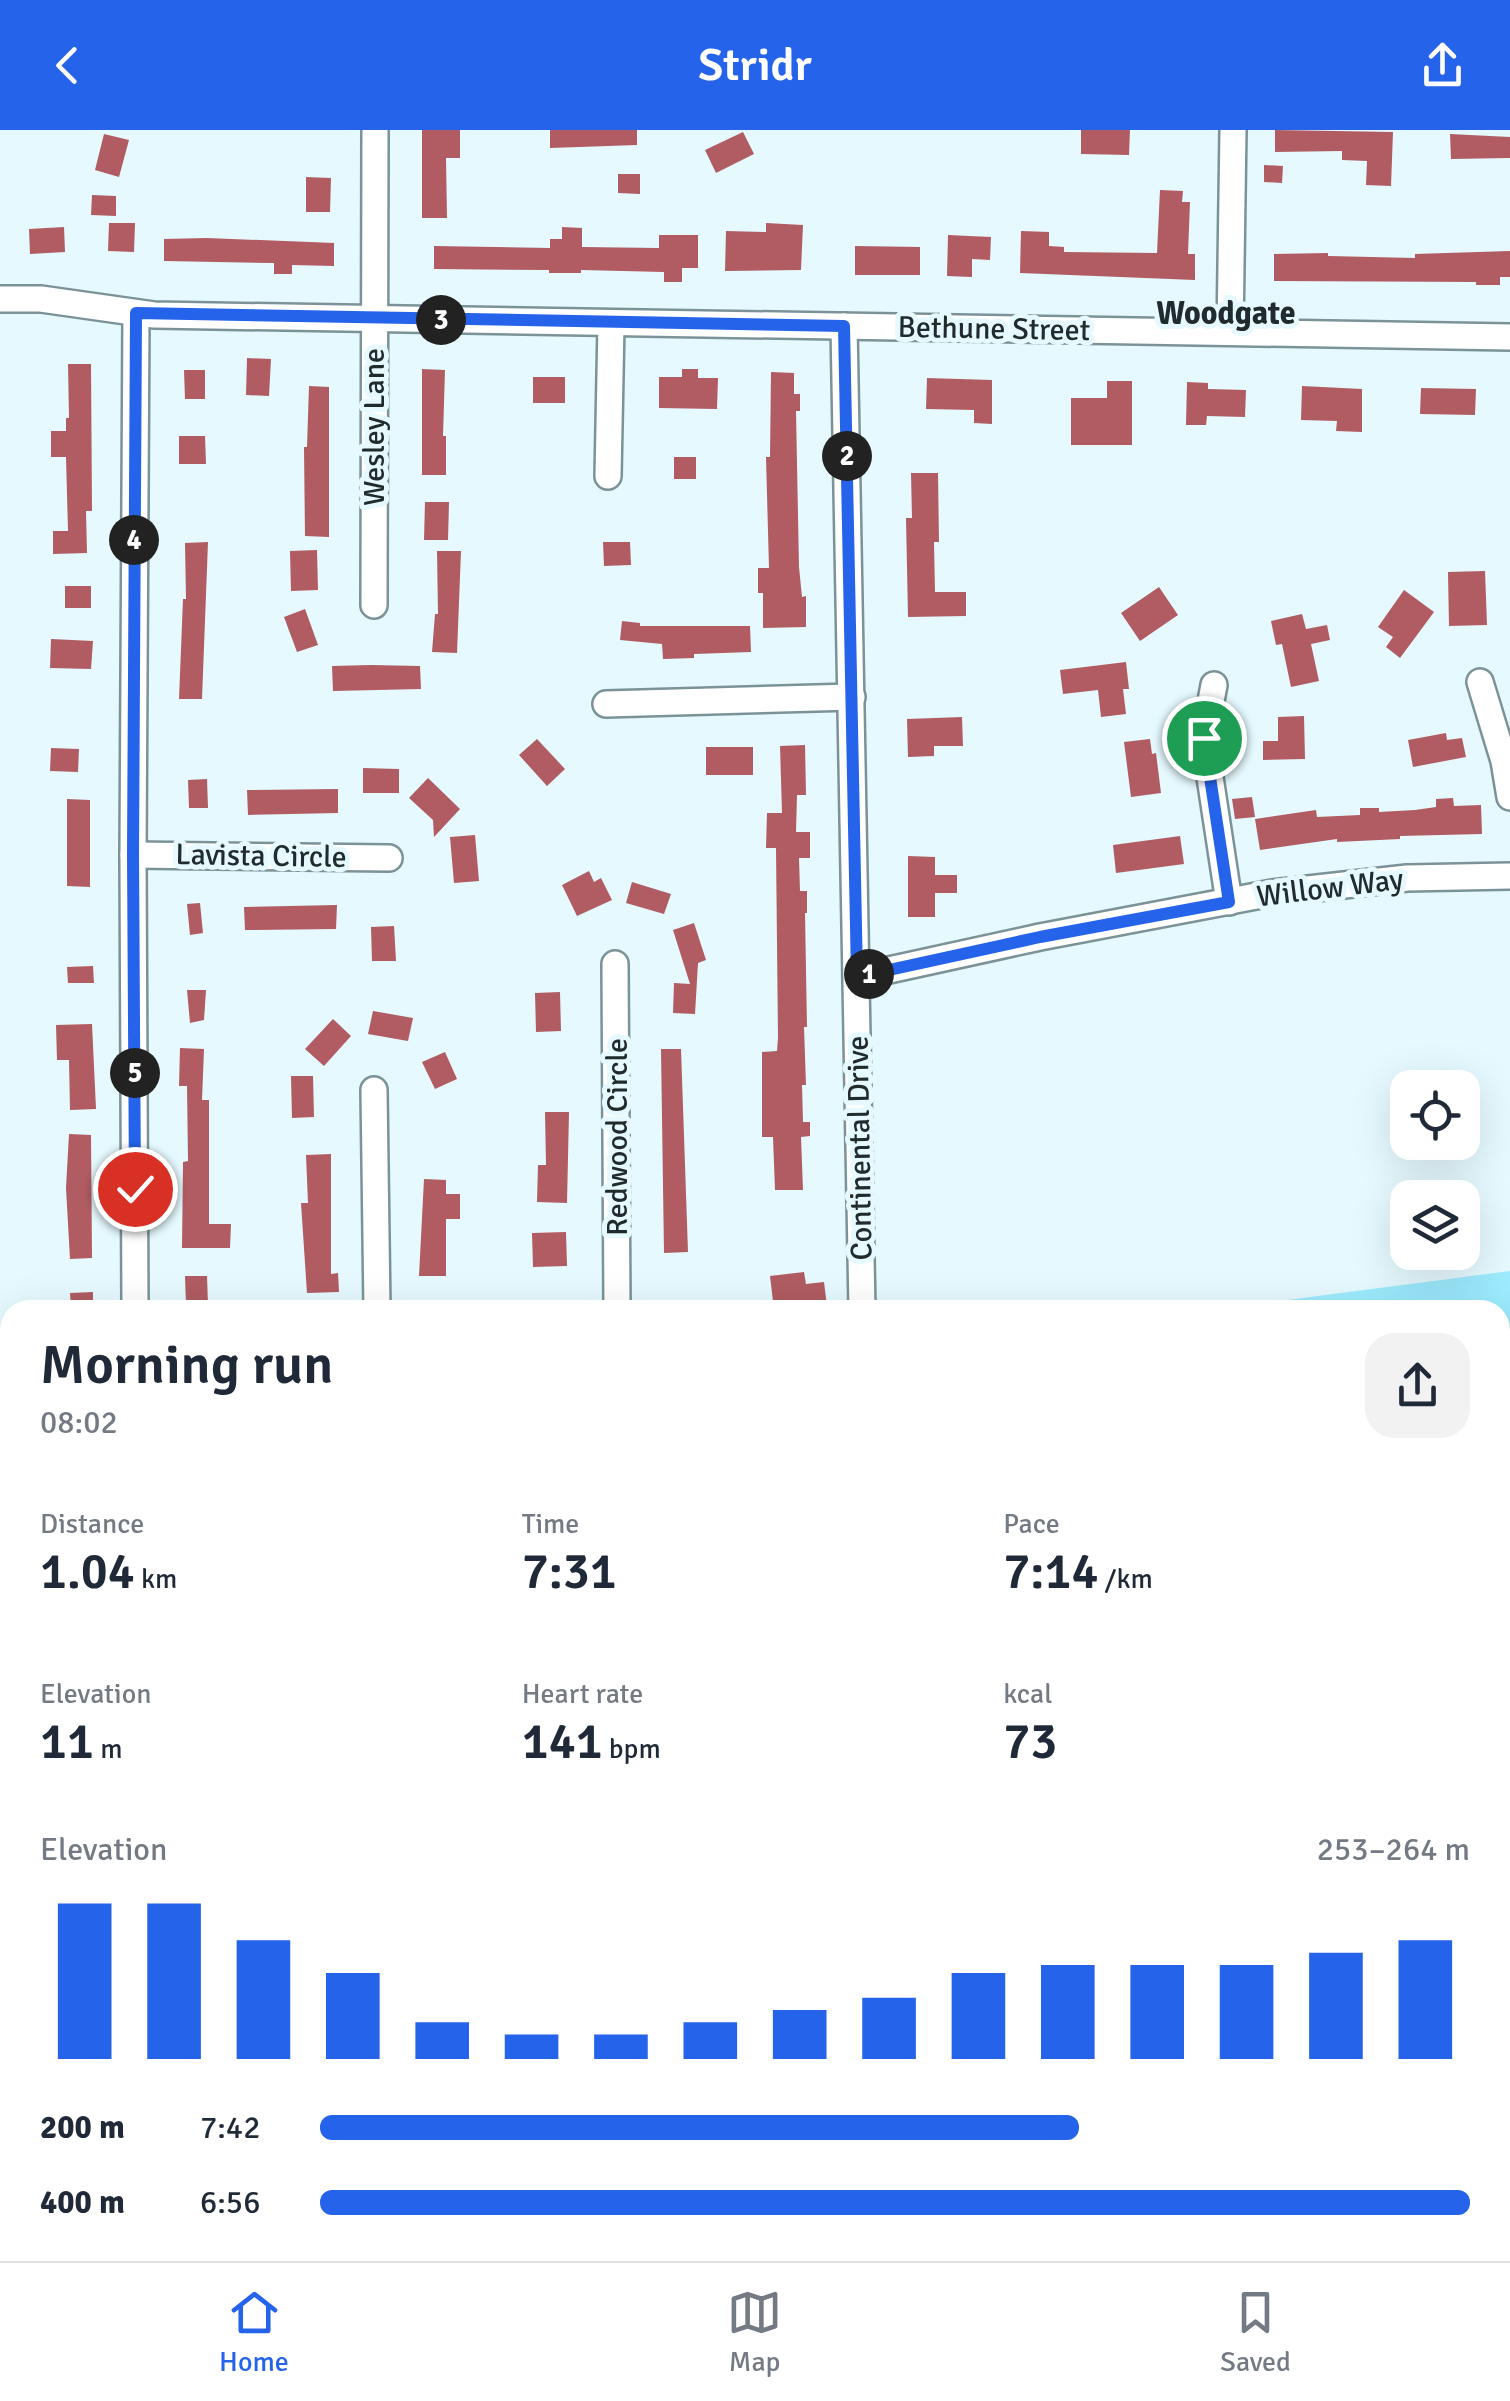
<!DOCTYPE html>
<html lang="en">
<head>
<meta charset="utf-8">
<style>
	body { margin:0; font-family:Signika,sans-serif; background:#f2f2f3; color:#1f2937; height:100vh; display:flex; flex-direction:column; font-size:38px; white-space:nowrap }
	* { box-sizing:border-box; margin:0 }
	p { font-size:32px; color:#747a83 }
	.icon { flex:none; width:55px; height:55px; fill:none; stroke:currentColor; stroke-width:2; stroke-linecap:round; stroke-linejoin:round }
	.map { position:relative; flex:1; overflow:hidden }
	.details { position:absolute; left:0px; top:1170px; width:1510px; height:962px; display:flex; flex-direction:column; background:#fff; border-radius:30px 30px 0 0; box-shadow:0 10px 40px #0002 }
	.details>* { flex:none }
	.fabs { position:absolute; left:1390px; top:940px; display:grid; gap:20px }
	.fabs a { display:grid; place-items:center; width:90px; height:90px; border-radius:20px; background:#fff; box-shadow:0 10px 40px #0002; font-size:50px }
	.pin { position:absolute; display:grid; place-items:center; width:85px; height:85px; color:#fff; margin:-42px; border:5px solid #fff; border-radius:50%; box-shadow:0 2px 10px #0007 }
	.km { position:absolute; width:50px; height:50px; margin:-25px; border-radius:50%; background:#222; color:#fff; font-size:28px; line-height:50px; text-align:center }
	.round { display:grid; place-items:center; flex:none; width:105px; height:105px; border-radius:30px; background:#f2f2f3 }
	.summary { display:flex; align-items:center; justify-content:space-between; height:170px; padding:0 40px }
	h1 { font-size:55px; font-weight:600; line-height:75px }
	.metrics { display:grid; grid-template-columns:repeat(3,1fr); gap:15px; height:170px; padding:10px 40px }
	.metrics div { display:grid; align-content:center }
	.metrics b { font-size:50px; font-weight:600 }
	.metrics small { font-size:28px; font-weight:400 }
	.metrics p { font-size:28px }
	.chart { height:280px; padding:20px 40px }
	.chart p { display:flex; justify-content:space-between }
	.chart svg { width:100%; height:180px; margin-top:10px; stroke:#2563eb; stroke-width:6 }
	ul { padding:0 40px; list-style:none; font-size:32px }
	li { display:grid; grid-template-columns:160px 120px 1fr; align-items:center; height:75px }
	li i { height:25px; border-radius:12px; background:#2563eb }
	header { display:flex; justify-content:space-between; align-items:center; height:130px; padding:0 40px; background:#2563eb; color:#fff; font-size:45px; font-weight:600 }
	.tab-bar { display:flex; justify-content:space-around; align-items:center; height:140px; border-top:2px solid #e0e1e3; background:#fff; font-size:28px; color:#747a83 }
	.tab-bar a { display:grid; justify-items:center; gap:5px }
	.tab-bar .selected { color:#2563eb }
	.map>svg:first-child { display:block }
	.built { fill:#d2f5fe }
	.green { fill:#9debfe }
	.building { fill:#b05c62 }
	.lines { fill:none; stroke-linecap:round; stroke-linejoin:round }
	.minor-casing { stroke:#7b9398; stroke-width:30 }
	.minor { stroke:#fff; stroke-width:25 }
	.route-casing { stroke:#fff; stroke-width:20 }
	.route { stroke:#2563eb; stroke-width:12 }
	.labels { text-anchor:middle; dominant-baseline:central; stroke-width:10; stroke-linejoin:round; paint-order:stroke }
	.street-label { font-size:30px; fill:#212b2d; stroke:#e5f9fe }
	.neighbourhood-label { font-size:32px; font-weight:bold; fill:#212b2d; stroke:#e5f9fe }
</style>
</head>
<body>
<header><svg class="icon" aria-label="back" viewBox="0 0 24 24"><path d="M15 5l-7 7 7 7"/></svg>Stridr<svg class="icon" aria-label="share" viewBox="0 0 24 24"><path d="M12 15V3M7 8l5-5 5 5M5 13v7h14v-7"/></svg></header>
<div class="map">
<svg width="1510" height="2131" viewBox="0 0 1510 2131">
	<rect width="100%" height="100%" fill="#e5f9fe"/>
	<polygon class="built" points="866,2122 867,2131 553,2131 545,2123"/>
	<g class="green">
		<polygon points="1510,1141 1510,1997 1500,2000 1500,1180 1210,1180"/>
		<polygon points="904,2123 904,2122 1060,2123 1017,2131 904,2131"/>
	</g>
	<g class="building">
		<polygon points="422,0 460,0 460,28 446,28 447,88 422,88"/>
		<polygon points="550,0 637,0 637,15 550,18"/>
		<polygon points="1081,0 1130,0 1129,25 1081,24"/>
		<polygon points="1275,0 1393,2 1391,56 1366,55 1367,31 1342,30 1342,21 1275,22"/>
		<polygon points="743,2 754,24 716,43 705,20"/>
		<polygon points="104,4 129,10 119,47 95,40"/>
		<polygon points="1450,4 1510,7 1510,28 1451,29"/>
		<polygon points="1264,35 1283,36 1282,53 1264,52"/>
		<polygon points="618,44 640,44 640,64 618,63"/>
		<polygon points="306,47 331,48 330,82 306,82"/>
		<polygon points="1160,60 1183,61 1182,72 1190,72 1188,124 1195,124 1195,150 1020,143 1021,101 1049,102 1049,116 1064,117 1064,122 1157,123"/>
		<polygon points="92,65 116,66 116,86 91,85"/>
		<polygon points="109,93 135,93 134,122 108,121"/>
		<polygon points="766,93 803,95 801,140 725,141 726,101 766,102"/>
		<polygon points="64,97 65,122 30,124 29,99"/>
		<polygon points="562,97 582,98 582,117 659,118 659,105 698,105 698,138 682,138 682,152 664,152 664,142 581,140 581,143 549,143 549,140 434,139 434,116 550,118 550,109 562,109"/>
		<polygon points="948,105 991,107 990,130 972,129 972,147 947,146"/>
		<polygon points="207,108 334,113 334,136 292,135 292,144 274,144 274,133 164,131 164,109"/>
		<polygon points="855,116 920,117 920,145 855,145"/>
		<polygon points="1510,121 1510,147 1500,147 1500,155 1476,155 1476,152 1274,151 1274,124 1328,123 1328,126 1415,128 1415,124"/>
		<polygon points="247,228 271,229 269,266 246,265"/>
		<polygon points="68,234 91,234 92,381 86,381 87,423 53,424 53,401 68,401 66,327 51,327 51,301 66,301 66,288 69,288"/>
		<polygon points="422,239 445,240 443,306 446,306 446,345 422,345"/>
		<polygon points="682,239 698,239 698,248 718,248 717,279 659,278 659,247 682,247"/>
		<polygon points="184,240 205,240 205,269 185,269"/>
		<polygon points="771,242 794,243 794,264 800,264 800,281 796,281 799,437 802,467 806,466 806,497 763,498 763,463 758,463 758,438 769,438 766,327 770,327"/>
		<rect x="533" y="247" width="32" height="26"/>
		<polygon points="927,248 992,250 992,294 974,293 974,280 926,279"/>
		<polygon points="1107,251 1132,251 1132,315 1071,315 1071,268 1107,268"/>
		<polygon points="1187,252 1208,253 1208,259 1246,260 1245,287 1207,286 1206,295 1186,295"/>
		<polygon points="309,256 329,257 329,407 305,406 304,317 307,317"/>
		<polygon points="1302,256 1362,259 1362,302 1336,301 1337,291 1301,290"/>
		<polygon points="1421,258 1476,259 1475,285 1420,284"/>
		<polygon points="179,306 205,306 206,334 179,334"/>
		<rect x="674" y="327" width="22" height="22"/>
		<polygon points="911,343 938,343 939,412 934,412 935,462 966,462 966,486 908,487 906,388 912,388"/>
		<polygon points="425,372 449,372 448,410 424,410"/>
		<polygon points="208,412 202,569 179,569 183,469 186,469 185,413"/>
		<polygon points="603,412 630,412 631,435 604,436"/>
		<polygon points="317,420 318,460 291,461 290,421"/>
		<polygon points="437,421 461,421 457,523 432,522 435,484 438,484"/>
		<polygon points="1485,441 1487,495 1449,496 1448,442"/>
		<rect x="65" y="456" width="26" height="22"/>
		<polygon points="1159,457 1178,485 1140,511 1121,483"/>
		<polygon points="1404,460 1434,482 1400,528 1386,517 1393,507 1378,497"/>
		<polygon points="305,479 318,515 297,522 284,487"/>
		<polygon points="1302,484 1306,499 1327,495 1330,510 1311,514 1319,551 1291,557 1282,514 1276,515 1271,491"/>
		<polygon points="622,491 640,493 640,496 750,496 751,522 694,524 694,528 663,529 662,514 620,510"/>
		<polygon points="51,509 93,511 91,539 50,538"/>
		<polygon points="1126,532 1129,559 1123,559 1126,584 1101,587 1098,560 1063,564 1060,540"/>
		<polygon points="371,535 420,536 421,559 333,561 332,536"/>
		<polygon points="1304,586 1305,629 1263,630 1263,611 1278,611 1278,587"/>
		<polygon points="962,587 963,616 934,616 934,626 908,627 907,589"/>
		<polygon points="1446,603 1447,610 1462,608 1466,627 1413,637 1408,610"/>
		<polygon points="537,609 565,639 547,656 519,625"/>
		<polygon points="1150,609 1152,624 1156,623 1161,663 1131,667 1124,612"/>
		<polygon points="805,615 806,665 797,665 796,702 810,702 810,728 799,728 800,761 807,761 807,783 805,783 807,897 804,897 806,955 802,955 803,992 810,992 810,1006 801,1007 803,1060 775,1060 773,1007 762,1007 762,922 777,921 778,908 776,718 766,718 767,683 782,683 780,616"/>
		<rect x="706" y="617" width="47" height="28"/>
		<polygon points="51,618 79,619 78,642 50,641"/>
		<polygon points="363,638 399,639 399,663 363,663"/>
		<polygon points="428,648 460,679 434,707 433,690 409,668"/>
		<polygon points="207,649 208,678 189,678 188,650"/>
		<polygon points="338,659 338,683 248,685 247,660"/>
		<polygon points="1252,667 1255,687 1235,689 1232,669"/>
		<polygon points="1453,668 1454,676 1481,675 1482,704 1400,706 1400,709 1337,712 1337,709 1260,720 1255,689 1316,680 1317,687 1360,685 1360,678 1379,678 1379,682 1415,680 1436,677 1436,669"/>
		<polygon points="67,669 90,670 90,757 67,756"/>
		<polygon points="475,705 479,751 454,753 450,707"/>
		<polygon points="1180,706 1184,734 1116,743 1113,715"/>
		<polygon points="908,726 935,727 935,745 957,745 957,763 935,763 935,787 908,787"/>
		<polygon points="589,741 594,752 601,748 612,770 577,786 562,755"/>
		<polygon points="632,752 671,764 664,784 626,773"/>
		<polygon points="200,773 203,803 190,805 187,774"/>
		<polygon points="337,775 336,799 245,800 244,777"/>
		<polygon points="694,793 706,830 698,833 695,884 673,883 674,853 690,854 673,800"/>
		<polygon points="394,796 396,831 372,831 371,797"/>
		<polygon points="93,836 94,853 68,853 67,837"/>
		<polygon points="187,860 206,860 204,890 190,893"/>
		<polygon points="560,862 561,901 536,902 535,863"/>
		<polygon points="373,881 413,888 408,911 368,904"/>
		<polygon points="333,889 351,906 324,936 305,919"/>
		<polygon points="92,894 96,979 70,980 69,930 57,930 56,895"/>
		<polygon points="180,918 204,919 202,970 209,970 209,1094 231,1094 230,1118 182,1118 183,1032 188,1031 187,956 179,956"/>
		<polygon points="661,919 681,919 688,1122 664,1123"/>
		<polygon points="445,922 457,949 435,959 422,932"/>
		<polygon points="291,946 313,946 314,987 292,988"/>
		<polygon points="545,982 569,982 567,1073 537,1072 538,1035 546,1035"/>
		<polygon points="69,1004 91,1005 92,1128 70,1129 66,1058"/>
		<polygon points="331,1024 331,1144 338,1143 339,1162 307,1163 301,1073 308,1073 306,1025"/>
		<polygon points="424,1049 446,1050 446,1064 460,1064 460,1089 446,1089 446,1146 419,1146"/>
		<polygon points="566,1102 567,1136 533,1137 532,1103"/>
		<polygon points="804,1142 806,1154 824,1152 827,1176 774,1180 770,1146"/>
		<polygon points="185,1146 207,1146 208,1175 186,1175"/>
		<polygon points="93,1162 93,1180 71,1180 70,1163"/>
	</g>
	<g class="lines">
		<g class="minor-casing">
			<g id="minor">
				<polyline points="0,169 41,169 154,185 1510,207"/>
				<polyline points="844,196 862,1180"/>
				<polyline points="1230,202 1233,0"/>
				<polyline points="608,346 611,194"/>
				<polyline points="374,475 375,0"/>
				<polyline points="1480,552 1504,631 1510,667"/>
				<polyline points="1214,555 1204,608 1229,772"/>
				<polyline points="606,574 852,567"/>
				<polyline points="133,725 389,728"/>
				<polyline points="615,834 617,1180"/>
				<polyline points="857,847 1040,807 1272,763 1407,748 1510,746"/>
				<polyline points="374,960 377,1180"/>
				<polyline points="135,1180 133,725 136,183"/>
				<polyline points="0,1298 10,1298"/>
				<polyline points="0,1871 10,1857"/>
				<polyline points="1500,1905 1510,1983"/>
				<polyline points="1500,2041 1510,2039"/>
				<polyline points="588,2122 595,2131"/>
				<polyline points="825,2122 827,2131"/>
				<polyline points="884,2122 884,2131"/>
				<polyline points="1176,2131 1208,2122"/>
				<polyline points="1484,2131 1510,2124"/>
			</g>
		</g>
		<use href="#minor" class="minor"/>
	</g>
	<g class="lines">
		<g class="route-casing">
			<polyline id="route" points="135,1059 133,724 136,183 844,196 857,847 1040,807 1229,772 1204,608"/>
		</g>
		<use href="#route" class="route"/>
	</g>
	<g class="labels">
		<g class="street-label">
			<text transform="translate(994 199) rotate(1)">Bethune Street</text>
			<text transform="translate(374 297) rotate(-90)">Wesley Lane</text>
			<text transform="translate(261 726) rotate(1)">Lavista Circle</text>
			<text transform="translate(1330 758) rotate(-7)">Willow Way</text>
			<text transform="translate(617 1007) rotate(-90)">Redwood Circle</text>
			<text transform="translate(860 1018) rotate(-91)">Continental Drive</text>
		</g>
		<g class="neighbourhood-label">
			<text x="1226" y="183">Woodgate</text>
		</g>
	</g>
</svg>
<div class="fabs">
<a><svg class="icon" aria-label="locate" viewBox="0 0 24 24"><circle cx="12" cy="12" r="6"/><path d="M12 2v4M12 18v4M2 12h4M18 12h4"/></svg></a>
<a><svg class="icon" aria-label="layers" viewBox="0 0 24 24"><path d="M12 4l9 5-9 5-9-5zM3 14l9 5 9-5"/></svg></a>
</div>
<div class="pin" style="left:1204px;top:608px;background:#1e9e55"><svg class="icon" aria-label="arrive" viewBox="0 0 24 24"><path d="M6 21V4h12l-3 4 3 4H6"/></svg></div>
<div class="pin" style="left:135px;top:1059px;background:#d93025"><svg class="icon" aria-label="check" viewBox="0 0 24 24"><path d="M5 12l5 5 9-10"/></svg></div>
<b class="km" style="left:869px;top:844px">1</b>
<b class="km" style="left:847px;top:326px">2</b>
<b class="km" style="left:441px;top:190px">3</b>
<b class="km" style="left:134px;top:410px">4</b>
<b class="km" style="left:135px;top:943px">5</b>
<section class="details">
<div class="summary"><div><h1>Morning run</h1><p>08:02</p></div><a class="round"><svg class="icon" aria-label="share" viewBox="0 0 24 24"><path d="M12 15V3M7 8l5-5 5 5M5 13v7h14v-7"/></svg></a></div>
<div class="metrics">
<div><p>Distance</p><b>1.04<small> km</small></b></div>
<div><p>Time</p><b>7:31</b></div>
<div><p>Pace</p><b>7:14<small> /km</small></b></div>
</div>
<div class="metrics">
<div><p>Elevation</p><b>11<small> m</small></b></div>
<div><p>Heart rate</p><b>141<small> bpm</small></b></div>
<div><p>kcal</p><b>73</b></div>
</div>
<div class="chart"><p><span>Elevation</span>253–264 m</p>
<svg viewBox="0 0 160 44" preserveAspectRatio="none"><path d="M5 44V6M15 44V6M25 44V15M35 44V23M45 44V35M55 44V38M65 44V38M75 44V35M85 44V32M95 44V29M105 44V23M115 44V21M125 44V21M135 44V21M145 44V18M155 44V15"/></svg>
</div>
<ul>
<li><b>200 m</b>7:42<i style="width:66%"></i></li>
<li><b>400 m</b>6:56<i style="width:100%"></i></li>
</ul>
</section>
</div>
<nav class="tab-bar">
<a class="selected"><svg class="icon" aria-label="home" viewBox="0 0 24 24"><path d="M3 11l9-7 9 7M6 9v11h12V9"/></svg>Home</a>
<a><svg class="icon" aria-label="map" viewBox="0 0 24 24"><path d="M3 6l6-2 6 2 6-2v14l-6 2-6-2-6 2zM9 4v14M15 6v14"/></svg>Map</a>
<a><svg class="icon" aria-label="saved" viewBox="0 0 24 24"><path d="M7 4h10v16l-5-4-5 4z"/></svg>Saved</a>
</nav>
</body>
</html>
